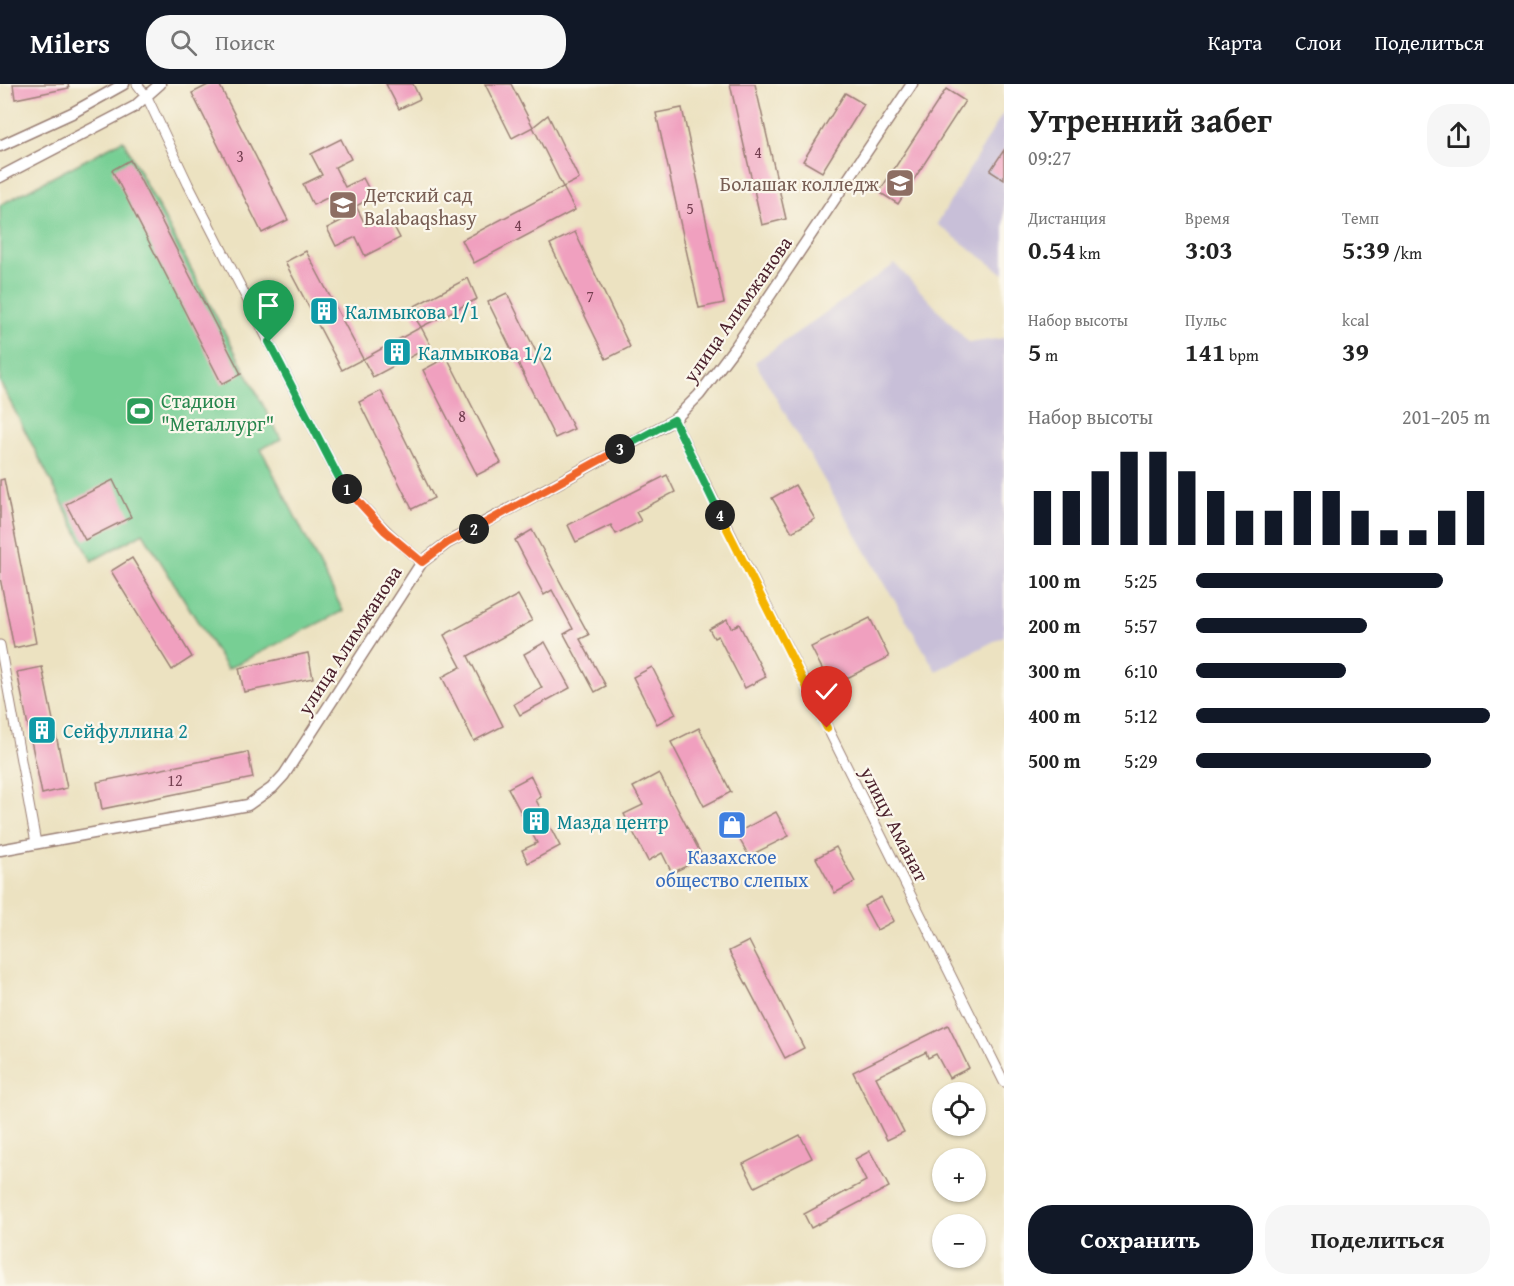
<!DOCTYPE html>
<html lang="ru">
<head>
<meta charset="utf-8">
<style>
	body { margin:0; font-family:"Gentium Book Plus",serif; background:#f6f6f6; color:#222; height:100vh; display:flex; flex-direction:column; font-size:22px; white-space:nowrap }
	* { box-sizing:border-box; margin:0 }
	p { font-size:20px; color:#767676 }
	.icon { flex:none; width:33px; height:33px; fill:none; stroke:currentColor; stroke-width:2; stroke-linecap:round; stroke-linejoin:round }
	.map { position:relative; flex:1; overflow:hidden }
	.side { display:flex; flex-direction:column; background:#fff; width:510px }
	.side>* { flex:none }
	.buttons { position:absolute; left:932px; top:998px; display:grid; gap:12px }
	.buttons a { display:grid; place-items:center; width:54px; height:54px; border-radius:50%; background:#fff; box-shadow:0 2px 4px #0004; font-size:30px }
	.pin { position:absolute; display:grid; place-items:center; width:51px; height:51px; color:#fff; margin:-62px -26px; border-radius:50% 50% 50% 0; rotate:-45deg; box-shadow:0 0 6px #0007 }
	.pin .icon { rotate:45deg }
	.km { position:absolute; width:30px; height:30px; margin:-15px; border-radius:50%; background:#222; color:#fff; font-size:16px; line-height:30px; text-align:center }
	.round { display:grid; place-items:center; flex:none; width:63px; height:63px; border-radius:24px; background:#f6f6f6 }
	.head { display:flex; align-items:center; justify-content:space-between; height:102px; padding:0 24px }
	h1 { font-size:33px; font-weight:800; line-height:45px }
	.metrics { display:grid; grid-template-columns:repeat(3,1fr); gap:9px; height:102px; padding:6px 24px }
	.metrics div { display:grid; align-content:center }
	.metrics b { font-size:26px; font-weight:800 }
	.metrics small { font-size:16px; font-weight:400 }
	.metrics p { font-size:16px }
	.chart { height:168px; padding:12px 24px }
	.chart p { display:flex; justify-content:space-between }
	.chart svg { width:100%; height:108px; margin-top:6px; stroke:#111827; stroke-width:6 }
	.button { display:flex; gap:12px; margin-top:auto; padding:12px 24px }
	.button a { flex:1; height:69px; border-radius:24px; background:#111827; color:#fff; font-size:24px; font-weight:800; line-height:69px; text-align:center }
	.button a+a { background:#f6f6f6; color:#222 }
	ul { padding:0 24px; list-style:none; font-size:20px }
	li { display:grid; grid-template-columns:96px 72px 1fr; align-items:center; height:45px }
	li i { height:15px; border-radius:8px; background:#111827 }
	header { display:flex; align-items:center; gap:36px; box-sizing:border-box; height:84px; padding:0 30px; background:#111827; color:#fff }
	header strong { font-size:28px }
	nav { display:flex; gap:33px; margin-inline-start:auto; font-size:21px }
	.search { width:420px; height:54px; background:#f6f6f6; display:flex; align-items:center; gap:15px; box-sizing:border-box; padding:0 21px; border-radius:24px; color:#767676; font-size:22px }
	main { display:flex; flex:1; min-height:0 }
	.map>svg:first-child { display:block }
	.industrial { fill:#c8bfd8 }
	.green { fill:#77cf94; stroke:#607760; stroke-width:1.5 }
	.building { fill:#f0a0bf }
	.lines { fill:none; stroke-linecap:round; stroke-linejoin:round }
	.minor-casing { stroke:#9b8076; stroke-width:11 }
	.tertiary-casing { stroke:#9b8076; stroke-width:13 }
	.minor { stroke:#fff; stroke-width:9 }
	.tertiary { stroke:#fff; stroke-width:10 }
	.split-1-casing { stroke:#fff; stroke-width:12 }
	.split-2-casing { stroke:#fff; stroke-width:12 }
	.split-3-casing { stroke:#fff; stroke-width:12 }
	.split-4-casing { stroke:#fff; stroke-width:12 }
	.split-5-casing { stroke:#fff; stroke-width:12 }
	.split-6-casing { stroke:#fff; stroke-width:12 }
	.split-1 { stroke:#22a559; stroke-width:8 }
	.split-2 { stroke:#f0652b; stroke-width:8 }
	.split-3 { stroke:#f0652b; stroke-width:8 }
	.split-4 { stroke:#22a559; stroke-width:8 }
	.split-5 { stroke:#f5b400; stroke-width:8 }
	.split-6 { stroke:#f5b400; stroke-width:8 }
	.labels { text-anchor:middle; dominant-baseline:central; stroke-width:4.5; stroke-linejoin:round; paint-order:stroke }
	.number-label { font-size:16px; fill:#743f50 }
	.education-label { font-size:20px; fill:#785e54; stroke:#fbf7ec; text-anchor:end }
	.street-label { font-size:20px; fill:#4a1f2b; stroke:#fbf7ec }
	.culture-label { font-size:20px; fill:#0d838f; stroke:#fbf7ec; text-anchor:start }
	.leisure-label { font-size:20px; fill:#27864d; stroke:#fbf7ec; text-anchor:start }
	.shop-label { font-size:20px; fill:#366cbe; stroke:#fbf7ec }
</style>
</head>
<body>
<header>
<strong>Milers</strong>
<div class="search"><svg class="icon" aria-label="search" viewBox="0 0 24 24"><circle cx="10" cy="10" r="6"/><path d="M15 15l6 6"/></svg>Поиск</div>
<nav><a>Карта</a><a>Слои</a><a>Поделиться</a></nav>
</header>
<main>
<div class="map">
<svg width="1004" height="1202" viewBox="0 0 1004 1202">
	<rect width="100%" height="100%" fill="#fbf7ec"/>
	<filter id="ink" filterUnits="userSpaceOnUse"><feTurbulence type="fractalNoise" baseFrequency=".0167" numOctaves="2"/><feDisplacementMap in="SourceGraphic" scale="12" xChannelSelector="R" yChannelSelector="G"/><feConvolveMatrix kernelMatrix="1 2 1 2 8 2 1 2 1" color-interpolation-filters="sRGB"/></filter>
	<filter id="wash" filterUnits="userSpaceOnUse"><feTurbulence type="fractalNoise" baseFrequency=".008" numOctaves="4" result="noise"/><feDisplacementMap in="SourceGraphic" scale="24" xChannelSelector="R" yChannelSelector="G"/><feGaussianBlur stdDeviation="1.35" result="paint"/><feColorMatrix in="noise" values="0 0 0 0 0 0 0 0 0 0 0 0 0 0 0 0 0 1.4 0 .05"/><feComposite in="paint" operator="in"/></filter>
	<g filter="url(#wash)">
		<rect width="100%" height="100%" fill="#ece2c1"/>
		<g class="industrial">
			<polygon points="1004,27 1004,190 937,140"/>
			<polygon points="895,180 969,259 1004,254 1004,552 936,587 755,278"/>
		</g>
		<polygon class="green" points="123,56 281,355 261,365 343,527 227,585 143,449 92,477 0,298 0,121"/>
		<g id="blocks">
			<g class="building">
				<polygon points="13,0 68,0 69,4 15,15"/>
				<polygon points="210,0 219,0 288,136 262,149 192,9"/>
				<polygon points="386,0 413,0 420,15 399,25"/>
				<polygon points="485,0 511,0 533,43 512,54"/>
				<polygon points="730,0 755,0 786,135 762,141"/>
				<polygon points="946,5 965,17 898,120 879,108"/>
				<polygon points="845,9 864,20 822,88 803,77"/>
				<polygon points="682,24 724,219 699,224 656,29"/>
				<polygon points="548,31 579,95 563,103 533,43"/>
				<polygon points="341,55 351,75 335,83 345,103 363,94 373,113 356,122 366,142 388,131 400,154 365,172 356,153 336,162 327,144 345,135 333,111 313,121 303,100 322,91 311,70"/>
				<polygon points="1004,66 1004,96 990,87"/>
				<polygon points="130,76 241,290 222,300 112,86"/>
				<polygon points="563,103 575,126 474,179 462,156"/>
				<polygon points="575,148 630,263 606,275 550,160"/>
				<polygon points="306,167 363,275 342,286 285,178"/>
				<polygon points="468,194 477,215 421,243 409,225"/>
				<polygon points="507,209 574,345 555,354 488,218"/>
				<polygon points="421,243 431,262 373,293 363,275"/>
				<polygon points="447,273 501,379 477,391 423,286"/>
				<polygon points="381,307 434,414 412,425 359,318"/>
				<polygon points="667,391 675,408 636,428 641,437 616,450 611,441 576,458 568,441"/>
				<polygon points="4,395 36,559 14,564 0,494 0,396"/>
				<polygon points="113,396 131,433 85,456 66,420"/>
				<polygon points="795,401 815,435 792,448 772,414"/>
				<polygon points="532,446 589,551 580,555 606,602 595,608 564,550 573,545 552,506 544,511 515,456"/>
				<polygon points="132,474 192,573 172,586 111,487"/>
				<polygon points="518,511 532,537 468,572 503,642 474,657 442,593 461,583 444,551"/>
				<polygon points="870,534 889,573 831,602 811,563"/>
				<polygon points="727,535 731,544 739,540 766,593 745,604 718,552 714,554 709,545"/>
				<polygon points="545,558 570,604 520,631 514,620 542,604 524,570"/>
				<polygon points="308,569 313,594 244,608 239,584"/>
				<polygon points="42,583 67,704 42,710 17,588"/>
				<polygon points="652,583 676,630 657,640 633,593"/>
				<polygon points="699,644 731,708 704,722 671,658"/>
				<polygon points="248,668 253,694 102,725 97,698"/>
				<polygon points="659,689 703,774 672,789 662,769 648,777 624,730 643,721 633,703"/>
				<polygon points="531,692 541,713 536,716 560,762 528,779 522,766 537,759 508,704"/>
				<polygon points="776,728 789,752 749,772 736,749"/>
				<polygon points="836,763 855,798 835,809 816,774"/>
				<polygon points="881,813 894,837 877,846 864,822"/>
				<polygon points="749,857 804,964 785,974 729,867"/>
				<polygon points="948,941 969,984 949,994 936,970 928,974 926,968 876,993 904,1048 887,1056 853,988"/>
				<polygon points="800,1051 812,1074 755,1103 743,1080"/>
				<polygon points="870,1067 889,1103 811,1144 804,1130 866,1097 855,1075"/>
			</g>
		</g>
	</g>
	<g filter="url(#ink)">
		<use href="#blocks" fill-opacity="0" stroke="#9b8076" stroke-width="1.5"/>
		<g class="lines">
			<g class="minor-casing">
				<g id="minor">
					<path d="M137,0L147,13L188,100L339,394C364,426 390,452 422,478"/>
					<polyline points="674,336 1004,998"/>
					<polyline points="0,561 36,759"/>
				</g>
			</g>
			<g class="tertiary-casing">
				<g id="tertiary">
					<polyline points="0,62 72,29 124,0"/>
					<polyline points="0,93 134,23 160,0"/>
					<polyline points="0,766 248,721 272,704 284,691 422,478 447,459 674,336 699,311 736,262 912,0"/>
				</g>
			</g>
			<use href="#minor" class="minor"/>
			<use href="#tertiary" class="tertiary"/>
		</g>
	</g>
	<g class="lines" filter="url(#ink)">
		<g class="split-1-casing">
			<polyline id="split-1" points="269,258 339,394 347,405"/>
		</g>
		<g class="split-2-casing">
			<polyline id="split-2" points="347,405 385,447 422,478 447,459 474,445"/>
		</g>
		<g class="split-3-casing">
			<polyline id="split-3" points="474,445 620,365"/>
		</g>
		<g class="split-4-casing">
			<polyline id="split-4" points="620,365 674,336 720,431"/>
		</g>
		<g class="split-5-casing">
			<polyline id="split-5" points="720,431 795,580"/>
		</g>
		<g class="split-6-casing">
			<polyline id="split-6" points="795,580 827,644"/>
		</g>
		<use href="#split-1" class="split-1"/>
		<use href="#split-2" class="split-2"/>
		<use href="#split-3" class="split-3"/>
		<use href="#split-4" class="split-4"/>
		<use href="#split-5" class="split-5"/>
		<use href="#split-6" class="split-6"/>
	</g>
	<defs>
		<g id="university-square" transform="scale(1.5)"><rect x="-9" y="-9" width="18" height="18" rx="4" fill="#8d6e63" stroke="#fbf7ec"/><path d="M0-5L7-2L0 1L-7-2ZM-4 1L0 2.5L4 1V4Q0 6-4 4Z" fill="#fff"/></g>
		<g id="school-square" transform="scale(1.5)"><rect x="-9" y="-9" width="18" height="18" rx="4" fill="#8d6e63" stroke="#fbf7ec"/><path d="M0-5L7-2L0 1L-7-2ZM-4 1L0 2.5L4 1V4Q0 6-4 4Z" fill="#fff"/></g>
		<g id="building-square" transform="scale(1.5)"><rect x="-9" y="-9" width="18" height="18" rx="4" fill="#0f9aa8" stroke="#fbf7ec"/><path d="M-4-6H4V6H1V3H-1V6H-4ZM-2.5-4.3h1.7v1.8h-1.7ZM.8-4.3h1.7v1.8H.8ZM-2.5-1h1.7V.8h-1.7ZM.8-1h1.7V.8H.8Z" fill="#fff"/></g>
		<g id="stadium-square" transform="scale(1.5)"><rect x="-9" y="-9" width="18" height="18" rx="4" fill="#2e9e5b" stroke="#fbf7ec"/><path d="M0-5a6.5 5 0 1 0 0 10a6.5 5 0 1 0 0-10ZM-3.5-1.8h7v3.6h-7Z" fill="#fff"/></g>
		<g id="shop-square" transform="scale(1.5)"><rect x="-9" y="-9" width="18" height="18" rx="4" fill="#3f7fe0" stroke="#fbf7ec"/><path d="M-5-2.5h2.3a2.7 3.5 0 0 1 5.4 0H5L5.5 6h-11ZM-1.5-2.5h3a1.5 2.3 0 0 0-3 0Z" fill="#fff"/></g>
	</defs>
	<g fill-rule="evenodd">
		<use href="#university-square" x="900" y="99"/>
		<use href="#school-square" x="343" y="121"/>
		<use href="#building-square" x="324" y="227"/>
		<use href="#building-square" x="397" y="268"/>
		<use href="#stadium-square" x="140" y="327"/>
		<use href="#building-square" x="42" y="646"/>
		<use href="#building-square" x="536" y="737"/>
		<use href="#shop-square" x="732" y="741"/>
	</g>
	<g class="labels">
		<g class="number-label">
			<text x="758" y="68">4</text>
			<text x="240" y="72">3</text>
			<text x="690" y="124">5</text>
			<text x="518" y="141">4</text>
			<text x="590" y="212">7</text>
			<text x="462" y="332">8</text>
			<text x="175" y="696">12</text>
		</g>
		<g class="education-label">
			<text x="879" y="99">Болашак колледж</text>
			<text x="364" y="110" text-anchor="start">Детский сад<tspan x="364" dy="23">Balabaqshasy</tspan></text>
		</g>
		<g class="street-label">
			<text transform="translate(737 225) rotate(-55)">улица Алимжанова</text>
			<text transform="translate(349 556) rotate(-57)">улица Алимжанова</text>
			<text transform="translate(895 740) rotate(63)">улицу Аманат</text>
		</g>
		<g class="culture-label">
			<text x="345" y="227">Калмыкова 1/1</text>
			<text x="418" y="268">Калмыкова 1/2</text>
			<text x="63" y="646">Сейфуллина 2</text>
			<text x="557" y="737">Мазда центр</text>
		</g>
		<g class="leisure-label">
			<text x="161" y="316">Стадион<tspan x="161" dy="23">"Металлург"</tspan></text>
		</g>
		<g class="shop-label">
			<text x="732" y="772">Казахское<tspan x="732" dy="23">общество слепых</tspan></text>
		</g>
	</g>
</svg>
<div class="buttons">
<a><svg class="icon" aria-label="locate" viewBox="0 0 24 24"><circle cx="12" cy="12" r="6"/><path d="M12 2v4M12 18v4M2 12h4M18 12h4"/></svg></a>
<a>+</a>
<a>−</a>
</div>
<div class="pin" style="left:269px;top:258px;background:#1e9e55"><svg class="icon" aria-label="arrive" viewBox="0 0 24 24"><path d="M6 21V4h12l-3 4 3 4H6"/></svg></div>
<div class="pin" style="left:827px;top:644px;background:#d93025"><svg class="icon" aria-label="check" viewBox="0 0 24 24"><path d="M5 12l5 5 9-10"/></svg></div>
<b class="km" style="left:347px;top:405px">1</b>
<b class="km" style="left:474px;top:445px">2</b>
<b class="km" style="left:620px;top:365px">3</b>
<b class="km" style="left:720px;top:431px">4</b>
</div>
<section class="side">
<div class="head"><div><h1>Утренний забег</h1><p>09:27</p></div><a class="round"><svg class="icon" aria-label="share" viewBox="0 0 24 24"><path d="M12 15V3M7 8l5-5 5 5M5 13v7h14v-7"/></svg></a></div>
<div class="metrics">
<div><p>Дистанция</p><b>0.54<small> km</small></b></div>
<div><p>Время</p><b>3:03</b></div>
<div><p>Темп</p><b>5:39<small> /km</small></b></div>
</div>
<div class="metrics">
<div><p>Набор высоты</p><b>5<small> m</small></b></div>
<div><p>Пульс</p><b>141<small> bpm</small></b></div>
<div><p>kcal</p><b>39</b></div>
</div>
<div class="chart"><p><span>Набор высоты</span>201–205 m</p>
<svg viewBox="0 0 160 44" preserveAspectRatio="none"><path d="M5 44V22M15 44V22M25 44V14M35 44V6M45 44V6M55 44V14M65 44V22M75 44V30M85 44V30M95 44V22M105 44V22M115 44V30M125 44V38M135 44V38M145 44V30M155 44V22"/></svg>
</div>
<ul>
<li><b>100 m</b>5:25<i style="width:84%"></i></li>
<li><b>200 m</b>5:57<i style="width:58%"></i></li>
<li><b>300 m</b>6:10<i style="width:51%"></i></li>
<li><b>400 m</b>5:12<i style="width:100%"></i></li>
<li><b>500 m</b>5:29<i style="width:80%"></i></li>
</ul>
<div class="button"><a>Сохранить</a><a>Поделиться</a></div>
</section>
</main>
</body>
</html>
